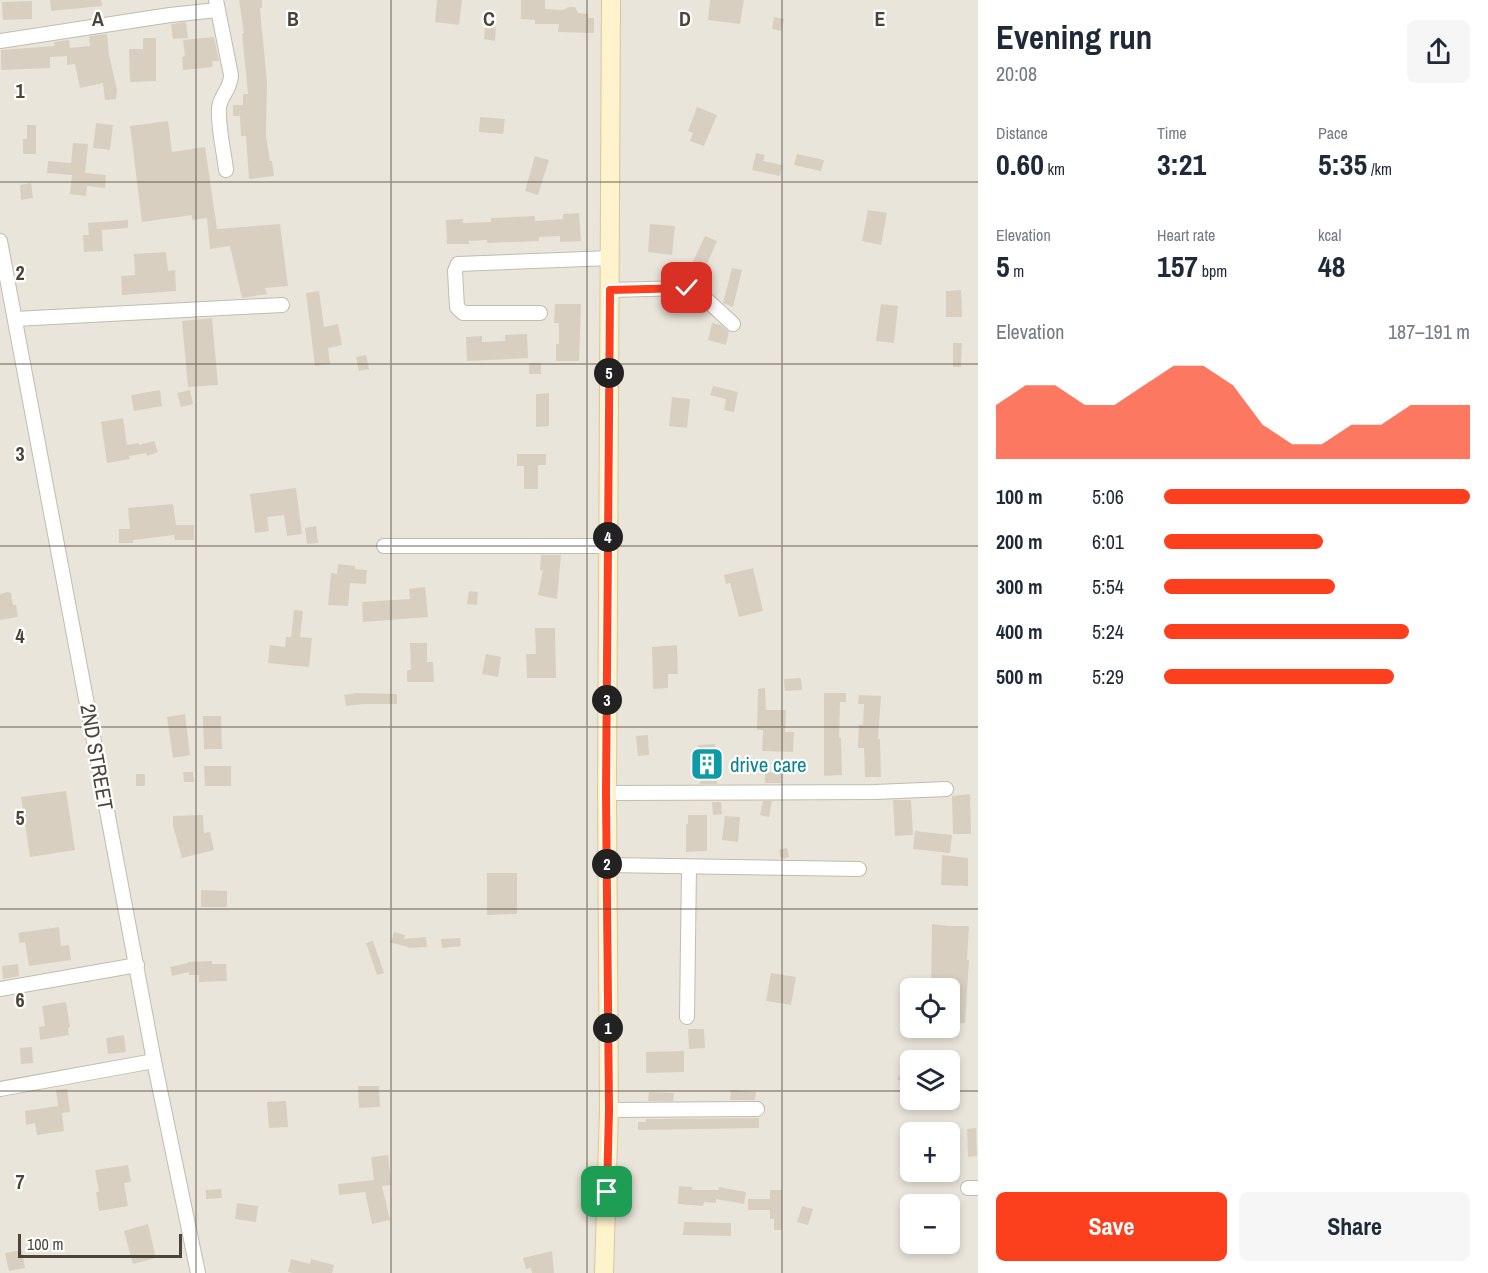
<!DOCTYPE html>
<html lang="en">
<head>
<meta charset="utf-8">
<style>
	body { margin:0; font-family:"Archivo Narrow",sans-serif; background:#f6f6f7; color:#1f2937; height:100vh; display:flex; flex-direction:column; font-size:22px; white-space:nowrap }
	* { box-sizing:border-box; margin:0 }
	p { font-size:20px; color:#747a83 }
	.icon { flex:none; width:33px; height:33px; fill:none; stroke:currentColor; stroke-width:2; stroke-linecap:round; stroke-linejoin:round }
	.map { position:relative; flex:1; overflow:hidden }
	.panel { display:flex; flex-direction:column; background:#fff; width:510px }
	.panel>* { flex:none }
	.fabs { position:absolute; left:900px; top:978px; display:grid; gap:12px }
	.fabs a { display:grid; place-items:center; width:60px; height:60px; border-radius:9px; background:#fff; box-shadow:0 3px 9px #0003; font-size:30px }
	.scale { position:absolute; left:18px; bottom:15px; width:164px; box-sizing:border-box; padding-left:6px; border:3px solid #4b4439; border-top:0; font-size:16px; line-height:21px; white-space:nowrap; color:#4b4439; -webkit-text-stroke:4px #fff; paint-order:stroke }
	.pin { position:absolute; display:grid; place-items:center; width:51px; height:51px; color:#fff; margin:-26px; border-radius:12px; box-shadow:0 3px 9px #0006 }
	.km { position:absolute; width:30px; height:30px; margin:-15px; border-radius:50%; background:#222; color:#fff; font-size:16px; line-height:30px; text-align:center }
	.round { display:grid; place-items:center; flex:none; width:63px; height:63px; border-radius:9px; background:#f6f6f7 }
	.overview { display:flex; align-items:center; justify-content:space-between; height:102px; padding:0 18px }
	h1 { font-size:33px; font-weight:700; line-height:45px }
	.stats { display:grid; grid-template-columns:repeat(3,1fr); gap:9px; height:102px; padding:6px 18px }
	.stats div { display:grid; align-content:center }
	.stats b { font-size:30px; font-weight:700 }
	.stats small { font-size:16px; font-weight:400 }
	.stats p { font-size:16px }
	.chart { height:168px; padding:12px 18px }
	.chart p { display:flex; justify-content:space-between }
	.chart svg { width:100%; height:108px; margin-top:6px; fill:#fc3f1d; opacity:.7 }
	.button { display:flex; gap:12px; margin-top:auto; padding:12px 18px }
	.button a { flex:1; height:69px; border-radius:9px; background:#fc3f1d; color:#fff; font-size:24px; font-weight:700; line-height:69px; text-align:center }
	.button a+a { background:#f6f6f7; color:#1f2937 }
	ul { padding:0 18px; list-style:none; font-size:20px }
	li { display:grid; grid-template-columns:96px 72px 1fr; align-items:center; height:45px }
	li i { height:15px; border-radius:8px; background:#fc3f1d }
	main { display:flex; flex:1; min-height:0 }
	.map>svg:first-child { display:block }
	.residential { fill:#eae5da; fill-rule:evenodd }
	.building { fill:#d8cfc1 }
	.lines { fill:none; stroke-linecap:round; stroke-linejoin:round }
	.minor-casing { stroke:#c2bbae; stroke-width:16 }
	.secondary-casing { stroke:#d6c79b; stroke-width:20 }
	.minor { stroke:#fff; stroke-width:14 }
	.secondary { stroke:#fff3cd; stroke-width:18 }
	.route-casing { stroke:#fff; stroke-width:12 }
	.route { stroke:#fc3f1d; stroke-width:8 }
	.grid { fill:none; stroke:#4b4439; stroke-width:1.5; stroke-opacity:0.55 }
	.labels { text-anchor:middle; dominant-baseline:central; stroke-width:4.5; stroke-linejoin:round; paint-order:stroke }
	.street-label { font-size:21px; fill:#4b4439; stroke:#fff }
	.culture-label { font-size:21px; fill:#0d838f; stroke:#fff; text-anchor:start }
	.grid-label { font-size:20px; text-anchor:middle; font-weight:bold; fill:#4b4439; stroke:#fff; stroke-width:4.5; stroke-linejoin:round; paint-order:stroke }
</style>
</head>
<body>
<main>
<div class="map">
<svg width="978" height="1273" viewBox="0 0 978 1273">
	<rect width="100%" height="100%" fill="#f6f3ec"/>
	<path class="residential" d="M0,0H978V1273H0ZM910,988H950V1028H910ZM910,1060H950V1100H910ZM910,1132H950V1172H910ZM910,1204H950V1244H910Z"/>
	<g class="building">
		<polygon points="50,0 101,0 102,6 51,11"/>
		<polygon points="239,0 262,0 262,8 260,8 267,83 266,136 270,161 272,161 274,176 249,179 246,136 241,136 240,116 233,116 233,105 243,105 243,94 248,94 242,34 244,33"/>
		<polygon points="437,0 462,0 459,25 435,22"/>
		<polygon points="521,0 545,0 545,9 564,10 568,7 575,7 578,13 588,14 588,18 594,18 594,33 558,32 559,24 535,24 535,20 521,19"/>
		<polygon points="710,0 744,0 740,24 708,20"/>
		<polygon points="32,1 32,19 3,20 2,2"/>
		<polygon points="774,17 784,19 781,31 772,29"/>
		<polygon points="186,22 188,38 173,39 171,24"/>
		<polygon points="485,27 496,28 495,41 484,39"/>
		<polygon points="107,34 109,55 117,90 116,99 105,100 103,83 80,88 75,64 67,65 67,56 50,57 50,68 1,70 1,50 54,46 54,42 69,40 70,48 90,46 89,36"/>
		<polygon points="214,37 219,61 212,61 213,67 183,70 182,57 185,56 183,40"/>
		<polygon points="143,38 156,38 156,81 130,82 129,49 143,49"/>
		<polygon points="697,107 717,115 704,146 690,141 693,133 688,131"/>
		<polygon points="480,117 505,119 503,134 479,132"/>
		<polygon points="168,121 172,152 205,147 217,229 280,224 288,286 265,288 267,294 242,298 230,246 210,249 207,218 192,220 192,215 142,222 130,126"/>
		<polygon points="96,123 113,125 110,150 93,148"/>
		<polygon points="27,125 36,125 36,154 23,154 23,139 27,139"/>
		<polygon points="73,143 88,144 85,173 106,175 105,188 87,186 86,196 70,194 72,175 47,173 48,161 71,163"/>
		<polygon points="756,153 765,155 763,161 782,165 780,176 752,170"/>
		<polygon points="797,154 824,160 821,171 794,165"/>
		<polygon points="535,156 549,160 538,195 525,191"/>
		<polygon points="31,183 33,198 21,200 20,185"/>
		<polygon points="868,210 887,213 881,245 862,241"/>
		<polygon points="579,213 581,241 560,242 560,236 539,237 539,241 487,243 487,240 469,241 469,244 447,244 446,220 463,219 463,223 491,222 491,218 535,216 535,221 563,219 563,214"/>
		<polygon points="128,220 128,228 102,230 103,251 84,252 83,235 89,235 88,223"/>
		<polygon points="650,224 675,226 672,255 648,252"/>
		<polygon points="705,236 717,241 704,271 691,266"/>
		<polygon points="166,252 168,271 175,270 176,291 122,295 121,276 135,275 134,254"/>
		<polygon points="732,268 742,270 733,307 723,303"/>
		<polygon points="961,290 962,317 946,317 946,291"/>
		<polygon points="319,291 324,327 338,324 342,345 328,348 330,364 315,366 306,293"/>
		<polygon points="555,304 581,304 579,361 556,361 556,344 559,344 559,323 554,323"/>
		<polygon points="881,304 898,306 894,343 876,341"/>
		<polygon points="212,318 218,385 188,387 182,321"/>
		<polygon points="712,323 721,325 729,332 726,345 708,340"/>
		<polygon points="527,334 528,358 467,361 466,337 482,336 482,342 505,341 505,335"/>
		<polygon points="953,343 962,343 961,367 953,367"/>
		<polygon points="366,355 369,369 359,371 356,357"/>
		<rect x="529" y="363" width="12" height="11"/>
		<polygon points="713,386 738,392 734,412 724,410 726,399 710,395"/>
		<polygon points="160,390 162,406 134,411 131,395"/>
		<polygon points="190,390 193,404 181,407 177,393"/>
		<polygon points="549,393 549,426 536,427 536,394"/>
		<polygon points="672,397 690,399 687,428 669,426"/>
		<polygon points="123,418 127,445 139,443 139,445 154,441 158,452 147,456 146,453 129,456 130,459 107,463 101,422"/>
		<polygon points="517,454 546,454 546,465 538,465 538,489 524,489 524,466 517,466"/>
		<polygon points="296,488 302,534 287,536 284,515 267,517 269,531 255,533 250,494"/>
		<polygon points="173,504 176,525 194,525 194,540 175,540 174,535 133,540 133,543 119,543 119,529 130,529 128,508"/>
		<polygon points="316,526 318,543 307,544 305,528"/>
		<polygon points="541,555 561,555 557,599 538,595 543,570 540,570"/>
		<polygon points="338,564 355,566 355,569 367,570 366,584 350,583 348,606 328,605 331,573 337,574"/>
		<polygon points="753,568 763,611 739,617 730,583 726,584 724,575"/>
		<polygon points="425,587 428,617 363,622 362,602 410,599 409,589"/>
		<polygon points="469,591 478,592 477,605 467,604"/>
		<polygon points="8,592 11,593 13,605 16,605 18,617 0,620 0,594"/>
		<polygon points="294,610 303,611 300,637 312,638 309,667 268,663 270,645 285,647 286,637 291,637"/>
		<polygon points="535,628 555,628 556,678 527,678 526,654 536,654"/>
		<polygon points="410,643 427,643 427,662 433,662 434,682 407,682 407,670 411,670"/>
		<polygon points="677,645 678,674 668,674 668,688 653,689 652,647"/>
		<polygon points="486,654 501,657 498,677 482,674"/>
		<polygon points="801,678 802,690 785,691 784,679"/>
		<polygon points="765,688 766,710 786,710 785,732 794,732 793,752 762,751 763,730 757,730 758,689"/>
		<polygon points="356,693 397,694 397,704 364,704 346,706 344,695"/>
		<polygon points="824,693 846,693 846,702 840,702 839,738 841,738 842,775 824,776"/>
		<polygon points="859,695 881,696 878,739 880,739 881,777 865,777 864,748 858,748 858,744 859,725 863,725 864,704 858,704"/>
		<polygon points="185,714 190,755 173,758 167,717"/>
		<polygon points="203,716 221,716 222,749 204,749"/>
		<polygon points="648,735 649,755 638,756 636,736"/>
		<polygon points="715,744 717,784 700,784 698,745"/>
		<polygon points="204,766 231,766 231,786 205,786"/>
		<polygon points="183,772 193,772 194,782 184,782"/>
		<polygon points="765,772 781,773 781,783 765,783"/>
		<rect x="136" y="774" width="9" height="12"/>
		<polygon points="66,791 75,850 30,857 21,797"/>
		<polygon points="970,794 971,834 953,834 952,796"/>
		<polygon points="893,800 911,800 913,835 895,836"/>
		<polygon points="763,801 772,801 769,817 760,815"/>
		<polygon points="712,802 721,802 722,814 713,815"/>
		<polygon points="203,815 204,833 210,832 214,850 182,858 173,826 173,816"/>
		<polygon points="688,815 707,815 707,851 686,852 686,824 688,824"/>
		<polygon points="725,816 740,817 738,842 722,840"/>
		<polygon points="915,831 952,835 950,853 913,849"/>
		<polygon points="787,848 789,857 781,859 779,850"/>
		<polygon points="942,855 968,858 968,886 941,885"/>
		<polygon points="487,873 517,873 517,914 487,915"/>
		<polygon points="201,890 227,891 227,907 201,907"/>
		<polygon points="932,924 948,926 969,926 967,960 969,960 965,1023 950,1024 950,988 931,987"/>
		<polygon points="59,927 61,946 69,945 71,960 29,966 25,942 20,943 18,933"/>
		<polygon points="394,932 405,935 404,939 426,937 427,947 408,948 408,947 389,942 392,940"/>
		<polygon points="460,938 461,946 442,948 441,939"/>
		<polygon points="373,941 384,973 377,975 366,943"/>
		<polygon points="212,961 212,964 226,964 227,981 199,982 199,975 189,975 189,972 172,976 170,967 188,963 188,962"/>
		<polygon points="18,964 19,976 3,979 2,966"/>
		<polygon points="771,973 796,977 791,1005 766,1001"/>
		<polygon points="66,1002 70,1027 68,1028 69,1035 40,1040 39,1027 45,1026 42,1006"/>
		<polygon points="688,1029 704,1029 705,1048 689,1049"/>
		<polygon points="124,1035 126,1052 108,1054 106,1038"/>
		<polygon points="32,1047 33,1063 21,1064 20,1048"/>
		<polygon points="684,1051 684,1072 646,1073 646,1052"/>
		<polygon points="904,1070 910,1074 910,1088 897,1079"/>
		<polygon points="358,1086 379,1086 380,1107 359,1108"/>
		<polygon points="67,1089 70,1112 62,1113 64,1131 37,1135 35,1123 26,1125 25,1111 58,1106 56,1090"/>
		<polygon points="731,1090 756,1092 755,1100 730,1100"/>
		<polygon points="649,1092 674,1093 673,1101 648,1101"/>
		<polygon points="286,1101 288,1127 269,1128 267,1102"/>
		<polygon points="759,1118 759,1128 638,1130 638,1122 646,1122 646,1119"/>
		<polygon points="976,1128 977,1156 968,1157 967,1129"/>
		<polygon points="388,1155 391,1185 382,1186 390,1220 372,1224 365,1192 339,1195 338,1184 374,1180 371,1157"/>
		<polygon points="128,1165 131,1182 124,1183 128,1206 99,1211 96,1192 99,1192 95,1170"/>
		<polygon points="679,1186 692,1187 692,1190 719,1190 719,1187 746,1192 744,1204 716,1199 716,1203 704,1202 703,1206 678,1204"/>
		<polygon points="221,1189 222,1198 206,1199 206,1190"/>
		<polygon points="770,1190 782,1190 782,1230 774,1230 774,1219 770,1219 770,1210 748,1210 748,1199 770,1199"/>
		<polygon points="237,1203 258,1206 256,1222 235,1219"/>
		<polygon points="802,1206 813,1209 808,1225 797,1222"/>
		<polygon points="684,1222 731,1223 731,1236 683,1235"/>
		<polygon points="148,1224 156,1258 133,1264 124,1231"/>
		<polygon points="22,1250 25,1268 9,1271 5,1253"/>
		<polygon points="552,1251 554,1273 532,1273 531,1268 526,1269 523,1258"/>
		<polygon points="291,1259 310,1264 311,1259 334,1265 332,1273 293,1273 288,1272"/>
	</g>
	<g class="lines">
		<g class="minor-casing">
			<g id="minor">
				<path d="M216,0L231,75C231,90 219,96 219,109C218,129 224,151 226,170"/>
				<polyline points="0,41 170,15 217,10"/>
				<polyline points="0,241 154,1061 198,1273"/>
				<polyline points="610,290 687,288 697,291 733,324"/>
				<polyline points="540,313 463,313 457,307 455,271 458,264 610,258"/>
				<polyline points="15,319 282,305"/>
				<polyline points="384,546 608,546"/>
				<polyline points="607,793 875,792 946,789"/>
				<polyline points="607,865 859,869"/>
				<polyline points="0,989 137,965"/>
				<polyline points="687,1017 689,867"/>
				<polyline points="0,1089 154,1061"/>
				<polyline points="609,1110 757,1109"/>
				<polyline points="968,1188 978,1188"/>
			</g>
		</g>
		<g class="secondary-casing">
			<polyline id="secondary" points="604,1273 609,1110 607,793 611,0"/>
		</g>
		<use href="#minor" class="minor"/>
		<use href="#secondary" class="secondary"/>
	</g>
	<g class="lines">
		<g class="route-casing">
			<polyline id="route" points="607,1192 609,1110 606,793 610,290 687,288"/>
		</g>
		<use href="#route" class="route"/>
	</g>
	<path class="grid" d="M196,0V1273M391,0V1273M587,0V1273M782,0V1273M0,182H978M0,364H978M0,546H978M0,727H978M0,909H978M0,1091H910M950,1091H978"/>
	<defs>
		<g id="building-square" transform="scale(1.725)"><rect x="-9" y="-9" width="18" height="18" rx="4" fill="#0f9aa8" stroke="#fff"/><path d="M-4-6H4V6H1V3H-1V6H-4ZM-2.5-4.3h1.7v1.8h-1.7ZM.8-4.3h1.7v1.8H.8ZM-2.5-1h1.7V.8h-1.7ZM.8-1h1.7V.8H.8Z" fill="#fff"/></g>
	</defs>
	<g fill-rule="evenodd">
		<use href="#building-square" x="707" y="764"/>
	</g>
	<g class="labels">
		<g class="street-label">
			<text transform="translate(97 757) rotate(80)">2ND STREET</text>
		</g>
		<g class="culture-label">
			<text x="730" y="764">drive care</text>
		</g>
	</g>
	<g class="grid-label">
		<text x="98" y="26">A</text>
		<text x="293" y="26">B</text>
		<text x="489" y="26">C</text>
		<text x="685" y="26">D</text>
		<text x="880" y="26">E</text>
		<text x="20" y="98">1</text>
		<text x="20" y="280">2</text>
		<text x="20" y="461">3</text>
		<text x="20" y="643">4</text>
		<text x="20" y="825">5</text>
		<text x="20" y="1007">6</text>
		<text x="20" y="1189">7</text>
	</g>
</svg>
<div class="fabs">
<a><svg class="icon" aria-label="locate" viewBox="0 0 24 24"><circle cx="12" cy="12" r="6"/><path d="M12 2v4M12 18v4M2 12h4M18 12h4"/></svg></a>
<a><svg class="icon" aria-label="layers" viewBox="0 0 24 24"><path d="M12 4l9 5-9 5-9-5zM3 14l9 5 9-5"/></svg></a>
<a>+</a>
<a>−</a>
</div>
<div class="scale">100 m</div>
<div class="pin" style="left:607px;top:1192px;background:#1e9e55"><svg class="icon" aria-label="arrive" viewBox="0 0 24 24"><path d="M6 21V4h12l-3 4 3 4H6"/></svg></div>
<div class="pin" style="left:687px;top:288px;background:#d93025"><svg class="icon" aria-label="check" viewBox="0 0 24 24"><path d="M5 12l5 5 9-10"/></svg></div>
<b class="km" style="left:608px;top:1028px">1</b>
<b class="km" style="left:607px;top:864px">2</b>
<b class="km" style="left:607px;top:700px">3</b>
<b class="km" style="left:608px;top:537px">4</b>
<b class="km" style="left:609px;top:373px">5</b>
</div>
<section class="panel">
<div class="overview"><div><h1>Evening run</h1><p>20:08</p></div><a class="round"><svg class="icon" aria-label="share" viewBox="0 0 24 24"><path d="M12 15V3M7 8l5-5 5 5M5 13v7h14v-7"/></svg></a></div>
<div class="stats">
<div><p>Distance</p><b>0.60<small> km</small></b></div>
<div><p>Time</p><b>3:21</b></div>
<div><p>Pace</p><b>5:35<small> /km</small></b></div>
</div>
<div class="stats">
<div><p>Elevation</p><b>5<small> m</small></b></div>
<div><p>Heart rate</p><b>157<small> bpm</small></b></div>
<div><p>kcal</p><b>48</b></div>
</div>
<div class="chart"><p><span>Elevation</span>187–191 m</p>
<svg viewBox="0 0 160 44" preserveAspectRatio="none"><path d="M0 44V22L10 14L20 14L30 22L40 22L50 14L60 6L70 6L80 14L90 30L100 38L110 38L120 30L130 30L140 22L150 22L160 22V44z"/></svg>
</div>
<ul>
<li><b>100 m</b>5:06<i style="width:100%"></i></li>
<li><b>200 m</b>6:01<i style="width:52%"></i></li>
<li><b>300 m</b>5:54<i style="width:56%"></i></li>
<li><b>400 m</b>5:24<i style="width:80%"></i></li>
<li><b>500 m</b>5:29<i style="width:75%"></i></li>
</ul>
<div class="button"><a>Save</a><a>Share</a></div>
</section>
</main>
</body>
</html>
